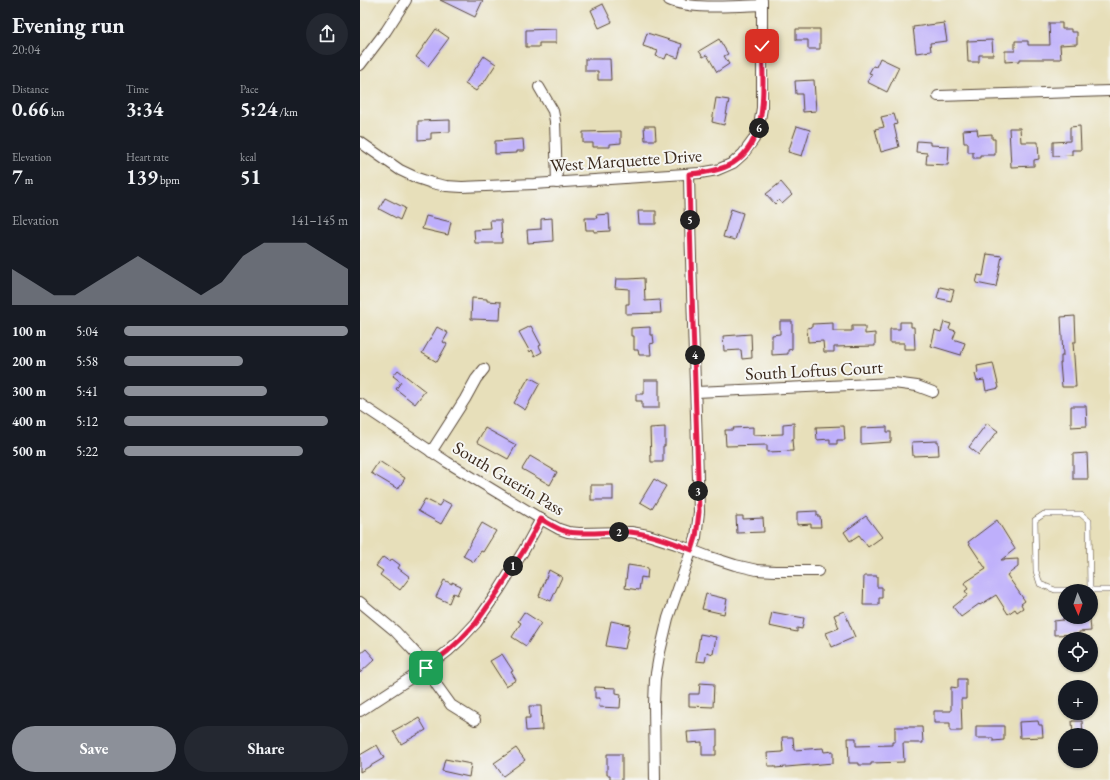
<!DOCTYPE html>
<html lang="en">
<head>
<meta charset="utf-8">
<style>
	body { margin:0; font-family:"EB Garamond",serif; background:#242831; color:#f1f3f6; height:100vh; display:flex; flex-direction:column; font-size:15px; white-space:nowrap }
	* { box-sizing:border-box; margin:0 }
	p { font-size:13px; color:#9ea1a6 }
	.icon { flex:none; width:22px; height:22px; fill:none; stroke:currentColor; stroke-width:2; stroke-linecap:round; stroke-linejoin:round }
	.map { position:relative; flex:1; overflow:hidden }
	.drawer { display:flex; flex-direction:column; background:#171b24; width:360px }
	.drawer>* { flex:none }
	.needle { width:26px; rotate:178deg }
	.controls { position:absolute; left:698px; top:584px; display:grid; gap:8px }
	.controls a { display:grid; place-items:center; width:40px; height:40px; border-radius:50%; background:#171b24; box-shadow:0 1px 3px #0004; font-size:20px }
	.pin { position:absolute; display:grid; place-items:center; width:34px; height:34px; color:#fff; margin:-17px; border-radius:8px; box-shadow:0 2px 6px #0006 }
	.km { position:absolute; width:20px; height:20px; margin:-10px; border-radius:50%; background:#222; color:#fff; font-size:11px; line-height:20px; text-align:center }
	.round { display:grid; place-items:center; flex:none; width:42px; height:42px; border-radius:21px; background:#242831 }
	.summary { display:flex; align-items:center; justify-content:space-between; height:68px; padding:0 12px }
	h1 { font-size:22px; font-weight:700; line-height:30px }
	.figures { display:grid; grid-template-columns:repeat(3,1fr); gap:6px; height:68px; padding:4px 12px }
	.figures div { display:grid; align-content:center }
	.figures b { font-size:20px; font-weight:700 }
	.figures small { font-size:11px; font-weight:400 }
	.figures p { font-size:11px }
	.chart { height:112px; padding:8px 12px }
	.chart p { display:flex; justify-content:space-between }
	.chart svg { width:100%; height:72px; margin-top:4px; fill:#8c9099; opacity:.7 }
	.button { display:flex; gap:8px; margin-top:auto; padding:8px 12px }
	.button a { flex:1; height:46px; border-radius:24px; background:#8c9099; color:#fff; font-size:16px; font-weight:700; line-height:46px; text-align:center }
	.button a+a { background:#242831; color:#f1f3f6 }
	ul { padding:0 12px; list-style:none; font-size:13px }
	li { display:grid; grid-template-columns:64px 48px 1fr; align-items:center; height:30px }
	li i { height:10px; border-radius:5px; background:#8c9099 }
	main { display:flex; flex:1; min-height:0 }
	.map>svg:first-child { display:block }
	.building { fill:#beaffb }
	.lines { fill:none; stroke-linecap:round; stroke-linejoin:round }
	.lane-casing { stroke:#554535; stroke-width:6 }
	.street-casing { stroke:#554535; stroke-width:12 }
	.lane { stroke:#fff; stroke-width:5 }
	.street { stroke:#fff; stroke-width:10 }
	.route-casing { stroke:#fff; stroke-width:8 }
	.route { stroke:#e11d48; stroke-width:5 }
	.labels { text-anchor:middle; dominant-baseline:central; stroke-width:4; stroke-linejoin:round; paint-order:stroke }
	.street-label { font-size:18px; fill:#3b2a1e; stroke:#f6f6f2 }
</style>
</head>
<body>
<main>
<section class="drawer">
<div class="summary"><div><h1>Evening run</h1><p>20:04</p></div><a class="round"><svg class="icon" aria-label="share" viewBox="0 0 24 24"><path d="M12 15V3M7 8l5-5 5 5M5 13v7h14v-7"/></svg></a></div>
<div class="figures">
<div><p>Distance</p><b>0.66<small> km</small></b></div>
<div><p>Time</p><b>3:34</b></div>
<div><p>Pace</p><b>5:24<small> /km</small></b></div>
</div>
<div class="figures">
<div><p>Elevation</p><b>7<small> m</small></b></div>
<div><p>Heart rate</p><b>139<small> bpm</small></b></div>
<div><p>kcal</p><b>51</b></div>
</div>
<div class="chart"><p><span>Elevation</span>141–145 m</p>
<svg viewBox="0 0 160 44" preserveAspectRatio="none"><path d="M0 44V22L10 30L20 38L30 38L40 30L50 22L60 14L70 22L80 30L90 38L100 30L110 14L120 6L130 6L140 6L150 14L160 22V44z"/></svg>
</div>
<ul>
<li><b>100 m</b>5:04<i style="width:100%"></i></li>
<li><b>200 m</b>5:58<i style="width:53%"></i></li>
<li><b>300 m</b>5:41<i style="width:64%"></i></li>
<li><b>400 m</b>5:12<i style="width:91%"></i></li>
<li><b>500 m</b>5:22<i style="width:80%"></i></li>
</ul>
<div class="button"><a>Save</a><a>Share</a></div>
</section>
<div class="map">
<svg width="750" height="780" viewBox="0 0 750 780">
	<rect width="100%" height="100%" fill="#f6f6f2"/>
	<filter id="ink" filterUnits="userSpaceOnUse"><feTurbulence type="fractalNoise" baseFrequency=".025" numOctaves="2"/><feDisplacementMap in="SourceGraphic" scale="8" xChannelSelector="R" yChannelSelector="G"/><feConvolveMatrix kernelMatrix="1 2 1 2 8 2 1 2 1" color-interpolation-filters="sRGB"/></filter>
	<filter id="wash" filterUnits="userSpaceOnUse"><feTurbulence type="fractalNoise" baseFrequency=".012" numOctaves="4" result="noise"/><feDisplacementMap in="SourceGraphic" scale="16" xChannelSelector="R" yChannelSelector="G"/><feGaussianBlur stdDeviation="0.9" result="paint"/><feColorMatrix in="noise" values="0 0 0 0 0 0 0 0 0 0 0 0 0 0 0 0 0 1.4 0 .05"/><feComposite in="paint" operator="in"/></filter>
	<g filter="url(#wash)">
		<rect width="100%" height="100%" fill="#e7dfba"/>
		<g id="blocks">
			<g class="building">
				<polygon points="80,0 123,0 115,17"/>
				<polygon points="243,4 252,22 239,28 231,10"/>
				<polygon points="584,23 587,41 570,43 571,51 556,53 553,27"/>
				<polygon points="689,23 702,23 702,29 711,29 711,32 717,32 717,44 700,45 701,59 660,59 660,61 645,62 645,51 655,51 655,41 668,41 668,45 690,45"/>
				<polygon points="76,29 89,38 68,66 56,57"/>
				<polygon points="196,29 196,43 179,43 179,47 166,47 166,30"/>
				<polygon points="436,29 460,29 460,49 448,49 448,40 436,40"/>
				<polygon points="287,33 322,44 318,58 307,54 305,59 296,56 298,51 283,46"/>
				<polygon points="359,39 368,54 364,56 369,64 357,72 347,55 343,57 339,51"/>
				<polygon points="632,40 633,55 619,55 619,62 608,62 607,41"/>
				<polygon points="124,56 136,64 123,84 122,83 116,91 105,84"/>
				<polygon points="520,58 539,67 527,92 507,82 512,74 509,73 513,66 516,67"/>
				<polygon points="225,59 250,59 251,80 238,80 238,71 225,71"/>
				<polygon points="454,80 456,111 443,112 442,94 436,94 435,81"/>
				<polygon points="356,98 369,100 364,125 352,122"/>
				<polygon points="534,114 537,124 534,125 539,147 521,152 515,129 524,127 521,117"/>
				<polygon points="90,120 90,132 71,133 71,139 58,140 58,121"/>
				<polygon points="284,126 295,126 296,140 285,140"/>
				<polygon points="437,126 450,130 442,156 428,152"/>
				<polygon points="720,126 721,150 712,150 712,155 693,156 693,142 710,141 710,127"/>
				<polygon points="649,128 660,128 661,142 678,142 679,159 674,160 674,166 651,167"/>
				<polygon points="617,129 618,135 632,134 632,139 635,139 635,155 620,155 620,158 613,158 613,152 608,152 608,143 604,143 603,130"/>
				<polygon points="261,131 261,143 250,144 250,147 233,147 233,143 223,143 223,132"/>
				<polygon points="163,139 164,151 157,151 157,153 135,154 135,141"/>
				<polygon points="557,141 570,142 570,145 589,146 588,165 566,164 567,153 556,152"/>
				<polygon points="421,182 432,195 422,204 419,200 415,204 406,194"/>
				<polygon points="25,198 45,208 40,220 19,209"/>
				<polygon points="371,209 383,213 375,240 363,237"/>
				<polygon points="278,211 296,211 296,224 279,224"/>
				<polygon points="249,214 250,231 234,232 234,230 226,230 225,218 237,218 236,215"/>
				<polygon points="66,216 91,222 88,235 62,229"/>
				<polygon points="192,218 193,241 168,243 167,230 181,229 181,219"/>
				<polygon points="130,220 141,220 142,243 115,243 114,230 131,229"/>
				<polygon points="627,254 642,256 636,287 616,283 618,275 623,276"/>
				<polygon points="284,278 285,301 300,300 301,313 266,314 266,304 269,304 269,289 255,288 256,279 269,279"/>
				<polygon points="580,287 594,290 591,301 577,298"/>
				<polygon points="112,298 127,299 127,301 141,302 140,320 111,319"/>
				<polygon points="715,316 716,342 713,342 716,387 702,387 700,363 701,363 701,356 703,356 701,317"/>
				<polygon points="420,321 432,321 432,349 428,350 428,354 412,355 412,335 420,334"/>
				<polygon points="540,322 551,322 551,327 554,327 555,349 544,349 544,343 530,343 530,329 540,329"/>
				<polygon points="584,322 591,324 589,329 596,331 593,339 605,343 601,355 571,346 575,330 581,332"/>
				<polygon points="473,323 473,331 492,331 492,326 505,326 505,334 515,333 515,346 474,347 474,352 464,352 463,341 448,342 447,328 452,327 452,324"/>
				<polygon points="171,326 181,345 179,346 182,352 175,356 172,350 170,352 159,332"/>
				<polygon points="77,327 88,333 83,342 87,344 77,362 62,353"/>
				<polygon points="290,327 290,335 293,335 294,343 290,344 291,355 279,355 278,350 274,350 274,336 271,336 271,328"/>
				<polygon points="391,334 392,358 382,359 381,350 364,351 363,336"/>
				<polygon points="633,363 639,388 626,391 624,380 617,381 615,374 618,373 617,366"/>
				<polygon points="38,370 65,391 55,404 36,389 41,382 33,376"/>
				<polygon points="169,377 180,383 165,410 154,403"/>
				<polygon points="284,380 299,380 299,408 282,408 282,401 276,401 276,394 284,394"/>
				<polygon points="711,406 726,406 727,426 711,427"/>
				<polygon points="434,423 434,439 432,439 433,451 407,452 407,445 366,446 365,430 374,430 373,428 393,427 393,435 423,434 423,424"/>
				<polygon points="627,423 638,431 619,455 609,447"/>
				<polygon points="484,426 485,440 477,440 477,444 470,444 470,439 457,440 456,427"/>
				<polygon points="305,427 305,446 303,446 303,462 291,462 290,428"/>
				<polygon points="527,427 527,432 531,432 531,442 501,444 501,428"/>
				<polygon points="125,428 156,445 148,459 117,442"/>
				<polygon points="578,441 579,455 553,456 552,442"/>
				<polygon points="727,453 728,479 713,479 713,454"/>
				<polygon points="170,456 197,472 190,485 162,469"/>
				<polygon points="19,461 45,478 38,489 11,473"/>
				<polygon points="294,479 306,486 292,509 280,502"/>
				<rect x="231" y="485" width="22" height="15"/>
				<polygon points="65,499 79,506 83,500 92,505 81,524 58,511"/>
				<polygon points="457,511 457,516 460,516 461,527 451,527 451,524 437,525 437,512"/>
				<polygon points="376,516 383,516 383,519 403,518 404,532 377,533"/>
				<polygon points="506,516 522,537 508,547 499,535 490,541 484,532"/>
				<polygon points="637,520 655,549 641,560 658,559 658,567 647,575 665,601 661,604 663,608 657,612 655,609 648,614 636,595 620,605 619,604 601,617 593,607 608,595 605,591 608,589 604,583 626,569 608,542"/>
				<polygon points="122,523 136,531 123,552 121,551 114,562 103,556"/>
				<polygon points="23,557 30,562 32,559 40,565 38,568 50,577 40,590 20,575 23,571 16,566"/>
				<polygon points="268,565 288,568 287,578 281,577 279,590 265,588"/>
				<polygon points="189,570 202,577 191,601 179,596"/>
				<polygon points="504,576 517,576 517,587 522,587 522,598 519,598 519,605 503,605"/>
				<polygon points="84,580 92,584 92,582 101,586 97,595 93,593 89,603 76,597"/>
				<polygon points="346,594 367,599 364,614 342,609"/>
				<polygon points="484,611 495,637 472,647 466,633 479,628 474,615"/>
				<polygon points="164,612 181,623 166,646 152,637 161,623 158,621"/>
				<polygon points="412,612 444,618 442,629 437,628 437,632 409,626"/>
				<polygon points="717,617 718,620 730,619 731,631 719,632 719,634 694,635 694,621 703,620 703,618"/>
				<polygon points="251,621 270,625 265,649 246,646"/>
				<polygon points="340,634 356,637 353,654 347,652 345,662 336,661"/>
				<polygon points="6,649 15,659 0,673 0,654"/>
				<polygon points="142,654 153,671 151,672 156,680 146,686 130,661"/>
				<polygon points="598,679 606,679 606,699 601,699 602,731 590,731 590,723 574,723 574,711 591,711 591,687 598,688"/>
				<polygon points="340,683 354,684 353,707 329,706 329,694 339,694"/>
				<polygon points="235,687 256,688 256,693 261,694 260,708 239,707 240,698 235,698"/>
				<polygon points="169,706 181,706 182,730 166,731 165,718 170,718"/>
				<polygon points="59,718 66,730 41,744 33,731 44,725 46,726"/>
				<polygon points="678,721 679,725 682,725 683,737 660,738 659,722"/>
				<polygon points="712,721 722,721 723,735 713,735"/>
				<polygon points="616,726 644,726 644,740 633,741 633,738 616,738"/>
				<polygon points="535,727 562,727 563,743 543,743 544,762 511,763 511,765 499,765 499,763 489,763 488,738 496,738 496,746 532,745 532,742 535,742"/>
				<polygon points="357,730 357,746 356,746 356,755 342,755 342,742 328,743 327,732"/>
				<polygon points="422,737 433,737 434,750 463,748 464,752 473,751 473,763 415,768 415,766 408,766 407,753 423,752"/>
				<polygon points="17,745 24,758 0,772 0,755"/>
				<polygon points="156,748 165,760 143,776 134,763"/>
				<polygon points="247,754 262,754 262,780 250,780 250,775 247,775"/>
				<polygon points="85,759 111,764 109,777 82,771"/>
			</g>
		</g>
	</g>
	<g filter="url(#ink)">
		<use href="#blocks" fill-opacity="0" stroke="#554535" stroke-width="1"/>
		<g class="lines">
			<g class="lane-casing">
				<polyline id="lane" points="730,590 729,521 721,514 684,514 675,520 676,571 680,584 695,590 750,590"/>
			</g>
			<g class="street-casing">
				<g id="street">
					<path d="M309,0C331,10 377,6 402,5"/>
					<polyline points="0,65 26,31 46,0"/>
					<polyline points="179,87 193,111 195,121 197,183"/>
					<polyline points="578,96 750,91"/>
					<polyline points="0,142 40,170 57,178 72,183 86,186 102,187 174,184 340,173 357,170 373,163 383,154 394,139 399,126 402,108 402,0"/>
					<polyline points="336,392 534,383 557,386 573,392"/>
					<polyline points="0,404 87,462 181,519 199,529 208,532 219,533 271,532 288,535 316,544 347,556 375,565 397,570 415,571 458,571"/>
					<polyline points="71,452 105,399 116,379 124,369"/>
					<polyline points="0,602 35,631 51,648 60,658 78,687 91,705 115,720"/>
					<polyline points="0,711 66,668 88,651 101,639 116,623 139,590 164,550 181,519"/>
					<path d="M295,780L294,704L295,679L299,656L308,618L336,537L339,512C336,400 331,287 329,174"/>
				</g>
			</g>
			<use href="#lane" class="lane"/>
			<use href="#street" class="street"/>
		</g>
	</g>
	<g class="lines" filter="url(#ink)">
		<g class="route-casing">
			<path id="route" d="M66,668L88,651L101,639L116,623L139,590L164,550L181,519C190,524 198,530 208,532C228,535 250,531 270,532C291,534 312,542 332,550L336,537L339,512C336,399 331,287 329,174C344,173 360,171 373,163C410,140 403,83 402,46"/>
		</g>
		<use href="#route" class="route"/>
	</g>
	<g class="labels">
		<g class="street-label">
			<text transform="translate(266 160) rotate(-4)">West Marquette Drive</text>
			<text transform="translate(454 370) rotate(-3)">South Loftus Court</text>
			<text transform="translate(149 478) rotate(31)">South Guerin Pass</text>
		</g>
	</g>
</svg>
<div class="controls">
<a><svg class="needle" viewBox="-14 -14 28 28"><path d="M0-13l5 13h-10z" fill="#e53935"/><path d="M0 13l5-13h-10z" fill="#9ea1a6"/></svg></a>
<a><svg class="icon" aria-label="locate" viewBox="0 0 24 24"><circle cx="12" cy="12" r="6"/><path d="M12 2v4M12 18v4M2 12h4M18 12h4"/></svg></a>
<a>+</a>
<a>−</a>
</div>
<div class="pin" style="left:66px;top:668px;background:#1e9e55"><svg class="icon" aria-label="arrive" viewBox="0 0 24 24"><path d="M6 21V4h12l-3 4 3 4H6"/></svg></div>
<div class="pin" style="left:402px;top:46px;background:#d93025"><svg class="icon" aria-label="check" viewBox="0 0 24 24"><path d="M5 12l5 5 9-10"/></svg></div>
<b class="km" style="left:153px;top:566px">1</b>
<b class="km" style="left:259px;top:532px">2</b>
<b class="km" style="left:338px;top:491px">3</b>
<b class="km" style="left:335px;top:355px">4</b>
<b class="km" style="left:330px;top:220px">5</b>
<b class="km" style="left:399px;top:128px">6</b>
</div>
</main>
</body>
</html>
